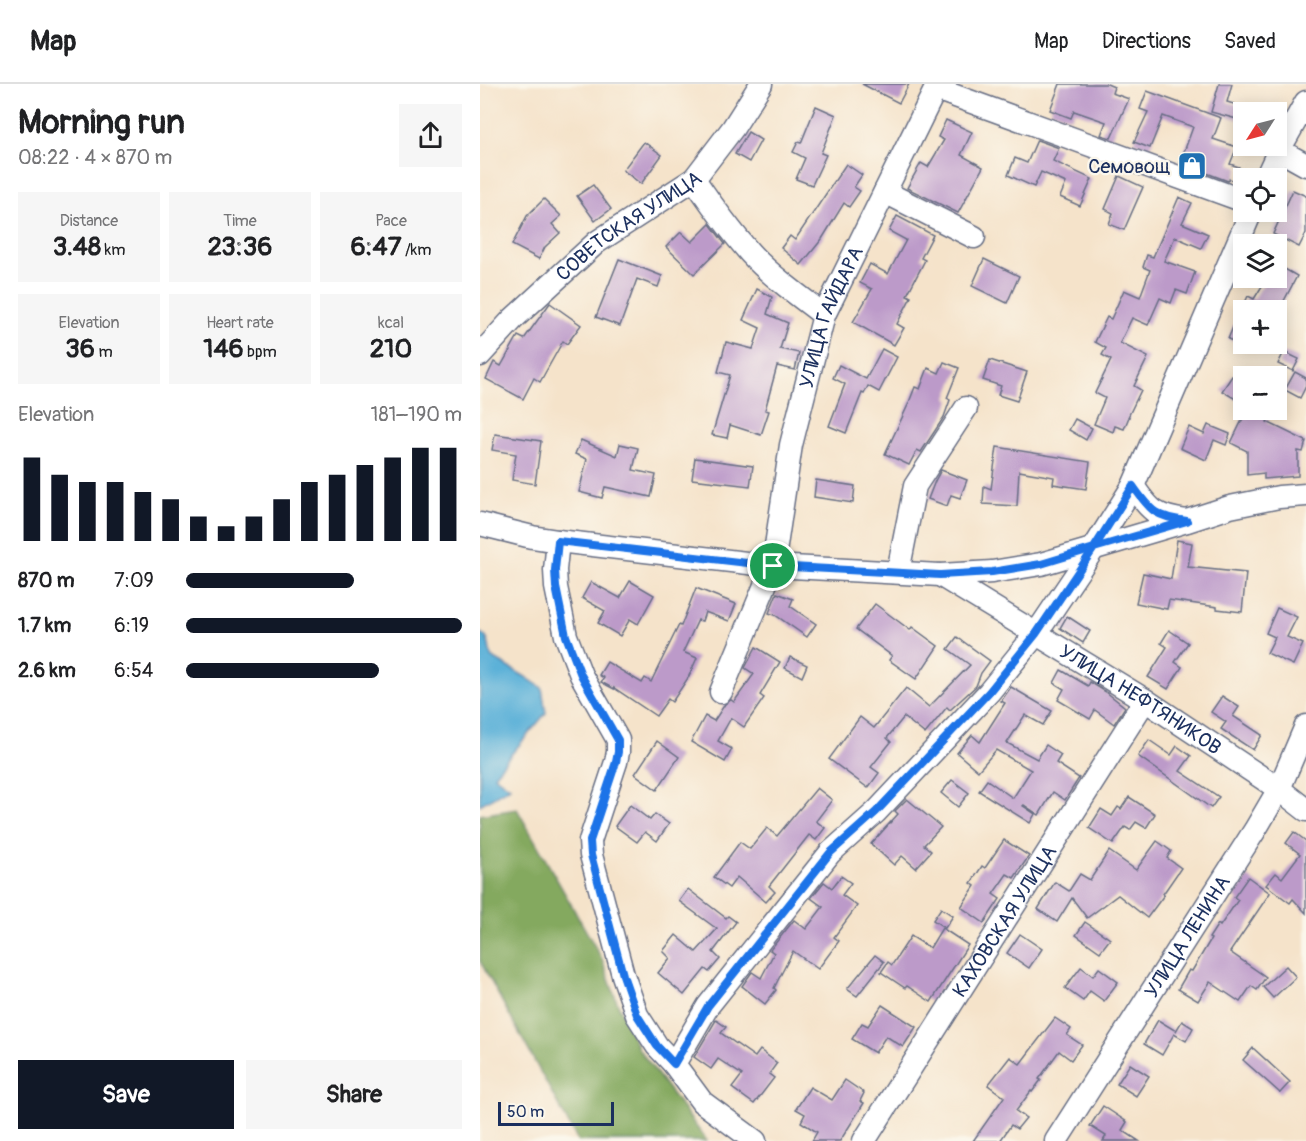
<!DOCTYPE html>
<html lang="en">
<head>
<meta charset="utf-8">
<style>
	body { margin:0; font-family:Pangolin,sans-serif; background:#f6f6f6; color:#202124; height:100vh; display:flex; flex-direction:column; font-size:22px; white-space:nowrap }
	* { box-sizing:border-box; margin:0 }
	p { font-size:20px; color:#757577 }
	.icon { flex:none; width:33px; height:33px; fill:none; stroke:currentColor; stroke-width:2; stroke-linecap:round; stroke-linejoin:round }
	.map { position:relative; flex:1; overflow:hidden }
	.sheet { display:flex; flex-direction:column; background:#fff; width:480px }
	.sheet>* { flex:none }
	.needle { width:39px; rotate:234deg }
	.fabs { position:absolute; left:753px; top:18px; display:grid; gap:12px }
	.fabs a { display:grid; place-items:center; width:54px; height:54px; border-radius:0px; background:#fff; box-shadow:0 3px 15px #0003; font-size:30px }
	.scale { position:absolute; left:18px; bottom:15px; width:116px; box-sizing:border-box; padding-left:6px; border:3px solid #1b2f5e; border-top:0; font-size:16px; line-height:21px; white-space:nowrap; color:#1b2f5e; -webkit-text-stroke:4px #fbf7ec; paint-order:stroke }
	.pin { position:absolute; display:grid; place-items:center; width:51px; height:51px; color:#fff; margin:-26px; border:3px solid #fff; border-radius:50%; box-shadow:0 2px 6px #0007 }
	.round { display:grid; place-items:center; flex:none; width:63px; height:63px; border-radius:0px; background:#f6f6f6 }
	.headline { display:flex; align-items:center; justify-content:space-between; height:102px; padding:0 18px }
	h1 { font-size:33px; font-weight:700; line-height:45px }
	.figures { display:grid; grid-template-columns:repeat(3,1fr); gap:9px; height:102px; padding:6px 18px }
	.figures div { display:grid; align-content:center; border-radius:0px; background:#f6f6f6; text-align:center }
	.figures b { font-size:26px; font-weight:700 }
	.figures small { font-size:16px; font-weight:400 }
	.figures p { font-size:16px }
	.chart { height:168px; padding:12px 18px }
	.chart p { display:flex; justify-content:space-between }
	.chart svg { width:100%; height:108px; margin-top:6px; stroke:#111827; stroke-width:6 }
	.primary-button { display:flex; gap:12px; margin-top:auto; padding:12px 18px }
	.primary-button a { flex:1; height:69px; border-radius:0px; background:#111827; color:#fff; font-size:24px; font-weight:700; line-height:69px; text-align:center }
	.primary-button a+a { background:#f6f6f6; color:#202124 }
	ul { padding:0 18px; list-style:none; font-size:20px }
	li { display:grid; grid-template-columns:96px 72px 1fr; align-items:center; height:45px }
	li i { height:15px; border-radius:8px; background:#111827 }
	header { display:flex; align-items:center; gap:36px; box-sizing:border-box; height:84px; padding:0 30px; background:#fff; border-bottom:2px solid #e0e0e0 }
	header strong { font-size:28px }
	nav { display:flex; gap:33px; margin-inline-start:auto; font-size:21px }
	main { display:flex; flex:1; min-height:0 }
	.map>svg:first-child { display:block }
	.forest { fill:#84a95e; stroke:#506c5e; stroke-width:1.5 }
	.water { fill:#5cb1d8; stroke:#3c709b; stroke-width:1.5 }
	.building { fill:#bc9ac9 }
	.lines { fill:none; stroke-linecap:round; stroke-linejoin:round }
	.minor-casing { stroke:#676e84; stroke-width:25 }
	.minor { stroke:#fff; stroke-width:22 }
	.route-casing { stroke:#fff; stroke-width:12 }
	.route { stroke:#1a73e8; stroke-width:8 }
	.labels { text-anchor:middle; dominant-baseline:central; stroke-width:4.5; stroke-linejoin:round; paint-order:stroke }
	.poi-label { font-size:20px; fill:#1b2f5e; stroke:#fbf7ec; text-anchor:end }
	.street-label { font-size:20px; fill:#1b2f5e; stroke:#fbf7ec }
</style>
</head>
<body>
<header>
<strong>Map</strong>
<nav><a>Map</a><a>Directions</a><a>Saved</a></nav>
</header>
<main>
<section class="sheet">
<div class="headline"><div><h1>Morning run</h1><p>08:22 · 4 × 870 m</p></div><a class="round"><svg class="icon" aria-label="share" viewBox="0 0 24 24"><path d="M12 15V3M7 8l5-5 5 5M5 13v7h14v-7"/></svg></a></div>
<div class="figures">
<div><p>Distance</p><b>3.48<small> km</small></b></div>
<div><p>Time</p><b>23:36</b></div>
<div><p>Pace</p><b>6:47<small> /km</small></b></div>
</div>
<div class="figures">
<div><p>Elevation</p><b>36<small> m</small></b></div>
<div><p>Heart rate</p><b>146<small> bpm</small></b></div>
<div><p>kcal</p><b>210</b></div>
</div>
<div class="chart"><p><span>Elevation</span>181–190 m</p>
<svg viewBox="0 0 160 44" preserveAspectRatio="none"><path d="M5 44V10M15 44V17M25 44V20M35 44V20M45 44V24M55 44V27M65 44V34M75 44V38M85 44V34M95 44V27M105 44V20M115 44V17M125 44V13M135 44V10M145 44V6M155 44V6"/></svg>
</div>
<ul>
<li><b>870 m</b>7:09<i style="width:61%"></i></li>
<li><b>1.7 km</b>6:19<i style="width:100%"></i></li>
<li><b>2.6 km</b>6:54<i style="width:70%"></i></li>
</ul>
<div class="primary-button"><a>Save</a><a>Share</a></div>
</section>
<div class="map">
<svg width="826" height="1057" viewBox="0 0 826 1057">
	<rect width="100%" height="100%" fill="#fbf7ec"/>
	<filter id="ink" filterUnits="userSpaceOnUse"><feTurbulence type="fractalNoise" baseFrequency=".0167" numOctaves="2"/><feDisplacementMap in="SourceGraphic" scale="12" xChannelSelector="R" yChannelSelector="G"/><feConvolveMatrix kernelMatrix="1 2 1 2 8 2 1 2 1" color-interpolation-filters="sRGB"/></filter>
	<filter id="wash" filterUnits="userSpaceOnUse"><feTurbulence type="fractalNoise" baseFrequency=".008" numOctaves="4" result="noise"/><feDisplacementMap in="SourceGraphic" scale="24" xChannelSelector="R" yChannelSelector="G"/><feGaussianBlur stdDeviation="1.35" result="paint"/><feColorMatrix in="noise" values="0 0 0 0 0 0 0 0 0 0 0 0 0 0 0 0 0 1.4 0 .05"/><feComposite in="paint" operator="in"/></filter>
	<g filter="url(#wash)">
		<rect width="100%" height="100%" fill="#f5e3ca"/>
		<polygon class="forest" points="37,725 122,875 137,918 158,964 227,1057 98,1057 0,877 0,731"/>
		<path class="water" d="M0,549C10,553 9,564 11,573L44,592L62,604L66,629L14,691L30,703L0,721Z"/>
		<g id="blocks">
			<g class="building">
				<polygon points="382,0 429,0 419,19"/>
				<polygon points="580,0 627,0 634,3 632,9 649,15 631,54 621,51 626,38 594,27 591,34 570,26"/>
				<polygon points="739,0 752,0 747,18 764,23 764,37 731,28"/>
				<polygon points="667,7 741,34 733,55 757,63 750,80 759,83 754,96 749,95 748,97 700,79 713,43 683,32 670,64 654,58 668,28 660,25"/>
				<polygon points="336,22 356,31 341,69 346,71 332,101 316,95 325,74 313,68 318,58 321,59"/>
				<polygon points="466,36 492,48 481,71 503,83 478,129 427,104 441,79 448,83 464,56 458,53"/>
				<polygon points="268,48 281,56 269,78 255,70"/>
				<polygon points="557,56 579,64 573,77 612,95 600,122 580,113 586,99 561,88 554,103 528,91 535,74 547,79"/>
				<polygon points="164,58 182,71 161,100 143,86"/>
				<polygon points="366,80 382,91 374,103 380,107 369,123 364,119 342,155 321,181 301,164 310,152 315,156"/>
				<polygon points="639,92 663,103 644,146 629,140 633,129 625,125"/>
				<polygon points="113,101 131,125 115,137 97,112"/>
				<polygon points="813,106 826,112 826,149 819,163 793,150"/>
				<polygon points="699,113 712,119 702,139 728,150 721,164 695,153 684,177 715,188 707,210 696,206 691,219 680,214 668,241 652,234 640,259 668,273 654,302 661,306 648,333 649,333 644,345 635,342 633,348 614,340 625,314 615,309 631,276 622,271 626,264 615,258 627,233 631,235 644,206 660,213 670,186 663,183 667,171 673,173"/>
				<polygon points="64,115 81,132 72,140 80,149 65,163 59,175 32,161 47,132"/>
				<polygon points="417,132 453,151 441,174 445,176 427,211 431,213 417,240 424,244 414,261 373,238 392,205 380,199 390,180 408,190 426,156 409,147"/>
				<polygon points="230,140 245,160 214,190 186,163 201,148 212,158"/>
				<polygon points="139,175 182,192 178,203 157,195 140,242 116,233"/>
				<polygon points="504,175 539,192 527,219 492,202"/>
				<polygon points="796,180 817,192 796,232 796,226 764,226 764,262 748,255 764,217 764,221 768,212 774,215 787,194 796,194"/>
				<polygon points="277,205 292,213 287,230 308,239 300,265 319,269 315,286 297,282 285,326 289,327 281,351 250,341 247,354 232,351 250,291 238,288 246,258 273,265 280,244 263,236"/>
				<polygon points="70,219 101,241 87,260 83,257 60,298 54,294 43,315 6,295 14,278 21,282 38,252 44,255"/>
				<polygon points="402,265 417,273 399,308 388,302 384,310 382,309 366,349 349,342 365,300 353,294 359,281 386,295"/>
				<polygon points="804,268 819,275 813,287 798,280"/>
				<polygon points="510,276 547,288 537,317 518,311 521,302 503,296"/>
				<polygon points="464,278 479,284 467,314 470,316 464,333 441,368 437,366 429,381 405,370 428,321 435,303 440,305 448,284 459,289"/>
				<polygon points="815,288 826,294 826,302 820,314 805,306"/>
				<polygon points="752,292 764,299 764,309 759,317 742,307"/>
				<polygon points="767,326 794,326 787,338 826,357 823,368 818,367 818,392 784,395 784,389 767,391 767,367 751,359"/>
				<polygon points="595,335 612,344 606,356 589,346"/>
				<polygon points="728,341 750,350 746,361 734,356 726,376 700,364 709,343 724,350"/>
				<polygon points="15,350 61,357 55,400 32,396 36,370 12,366"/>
				<polygon points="101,356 137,372 140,360 158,364 153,386 176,391 171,413 125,403 122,414 99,408 107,375 95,370"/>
				<polygon points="517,363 610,378 606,405 573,400 574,393 539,387 537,422 503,420 504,402 511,405"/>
				<polygon points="215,374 273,382 270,402 212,395"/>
				<polygon points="461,386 487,396 480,414 471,411 467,422 448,415 455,397"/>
				<polygon points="336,396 375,402 373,419 334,413"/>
				<polygon points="697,456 712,459 708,483 766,489 762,528 737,525 737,523 689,516 687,525 656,519 663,489 691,495"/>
				<polygon points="150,497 174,511 158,540 150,535 140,552 118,539 125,527 102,514 111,498 140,514"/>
				<polygon points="216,504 256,520 249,537 225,528 222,537 218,536 203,568 217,574 208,594 192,618 188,615 176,632 134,604 134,605 121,598 124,594 119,591 127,578 162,599 165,594 171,598 199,541 201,542"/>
				<polygon points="297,509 313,515 310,522 336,540 327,553 295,531 289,529"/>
				<polygon points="395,520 430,546 432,543 458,562 436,595 409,576 412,572 376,545"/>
				<polygon points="797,524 817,533 807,553 823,560 813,581 787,569 795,553 786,549"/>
				<polygon points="587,532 610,547 603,559 580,544"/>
				<polygon points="689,546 708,559 695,578 702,583 688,605 668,593 687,563 681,559"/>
				<polygon points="477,553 510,577 501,589 496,602 470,626 467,623 445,650 424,633 407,654 411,658 391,683 399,689 388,704 349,675 380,633 394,644 426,604 449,623 490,581 468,565"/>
				<polygon points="276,563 300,578 280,611 284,614 264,643 251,634 238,657 252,665 245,678 211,658 225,632 234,637 245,620 251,616 254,618 274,590 265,584"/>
				<polygon points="310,573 327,581 322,593 305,584"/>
				<polygon points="581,586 608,602 610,598 626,608 645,623 634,640 615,626 610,635 578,616 584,605 574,599"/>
				<polygon points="531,603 572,627 563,641 545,631 527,659 557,675 566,661 581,671 576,679 599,694 585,716 573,708 559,731 544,721 543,722 555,730 550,739 499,707 507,696 533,714 551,686 516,666 498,687 477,669 492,651 500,658 525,619 521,617"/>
				<polygon points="742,612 759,623 753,632 782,651 773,666 741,645 746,638 731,628"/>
				<polygon points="669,656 691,671 697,662 711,672 700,687 739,713 731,724 658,672"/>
				<polygon points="177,657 199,673 177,706 155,690"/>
				<polygon points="472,696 489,709 478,723 461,709"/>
				<polygon points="337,704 352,716 336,737 345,744 336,756 329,751 289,802 295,808 286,818 257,793 249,804 234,793 260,758 270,765 287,744 297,752"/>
				<polygon points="649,713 675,730 666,744 656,738 650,746 645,743 633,760 609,744 621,725 632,732 638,723 641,725"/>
				<polygon points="427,715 461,743 444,761 451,767 436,784 422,772 414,781 391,760 418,730 415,727"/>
				<polygon points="150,721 170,736 175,730 189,740 177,757 165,748 157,758 135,742"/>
				<polygon points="814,748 826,757 826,829 813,815 810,819 786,801 796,789 802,794 820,770 806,759"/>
				<polygon points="524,756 549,772 534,794 527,790 513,810 520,815 504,839 481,823 495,802 491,799 502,782 505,784"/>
				<polygon points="677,757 691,767 687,774 701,784 683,810 684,811 667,834 638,811 607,834 592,814 577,838 558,825 575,798 589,807 600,790 610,796 629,767 656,786"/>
				<polygon points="361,792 371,799 362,811 377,822 354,853 359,857 338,885 313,867 294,904 296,906 285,920 262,902 272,888 281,894 294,869 290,866 314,836 326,845 343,823 331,814 344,798 352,804"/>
				<polygon points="768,793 790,809 750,868 786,893 777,906 771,902 760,918 730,898 718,917 698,905 709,886 712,887 731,855 729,854 738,840 740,842 758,816 754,813"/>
				<polygon points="208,805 246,834 248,832 256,838 233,868 240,875 229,888 225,885 204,911 178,889 190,874 183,867 196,851 216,868 237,845 199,817"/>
				<polygon points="461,824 473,832 465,844 453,836"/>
				<polygon points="605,838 630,855 620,868 596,851"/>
				<polygon points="462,844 488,861 451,918 427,902 425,904 401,888 408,878 412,881 431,852 450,864"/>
				<polygon points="540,850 562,865 549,884 527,869"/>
				<polygon points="395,871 404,878 377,912 367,905"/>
				<polygon points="806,882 816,893 793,914 783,903"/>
				<polygon points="601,883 613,892 619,884 638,898 624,917 610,907 603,917 585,904"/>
				<polygon points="402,921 436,943 423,963 406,952 395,969 372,955 382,939 388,942"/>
				<polygon points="575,934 591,945 587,951 602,961 591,976 579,967 559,995 561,996 552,1008 551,1007 536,1027 546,1034 537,1045 531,1041 520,1057 493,1057 524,1013 508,1001 530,973 540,980"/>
				<polygon points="236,936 246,943 241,949 275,973 280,966 297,979 289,990 294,994 274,1020 252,1004 262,991 238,975 231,985 214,973"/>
				<polygon points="678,936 696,947 702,937 713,944 706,957 694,950 682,971 664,960"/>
				<polygon points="773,964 810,998 800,1009 763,976"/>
				<polygon points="650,980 669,992 656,1012 637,1000"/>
				<polygon points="365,996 384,1009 380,1017 384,1019 360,1057 332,1057 337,1048 321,1038 325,1030 316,1025 330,1003 352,1016"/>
				<polygon points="623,1022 647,1038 642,1046 659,1057 623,1057 626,1052 610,1042"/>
			</g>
		</g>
	</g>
	<g filter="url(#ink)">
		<use href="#blocks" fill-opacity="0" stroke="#676e84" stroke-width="1.5"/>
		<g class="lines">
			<g class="minor-casing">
				<g id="minor">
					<polyline points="456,5 764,117"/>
					<polyline points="799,66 826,81"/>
					<polyline points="786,94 799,66 826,18"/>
					<path d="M214,95C231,120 250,146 270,169C290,191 320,213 344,231"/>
					<polyline points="405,108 494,153"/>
					<path id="s1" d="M0,271L33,235L117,158L214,95L253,44L281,0"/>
					<path d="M653,402C670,427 676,433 706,437"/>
					<polyline points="0,440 52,453 78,457 293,482 460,491 512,488 561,480 707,437 750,423 799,413 826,411"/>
					<polyline points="78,457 75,486 76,503 86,552 101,591 138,656 138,668 136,678 110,757 111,771 143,891 157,931 177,962 194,980 222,1018 275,1057"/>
					<polyline points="418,488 435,402 486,324"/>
					<path id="s2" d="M460,491L665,616L799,705L826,726"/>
					<path id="s3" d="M241,608L293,482L311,361L344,231L458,0"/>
					<polyline points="194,980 228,922 350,769 396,728 509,608 556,550 614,464 653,402 771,128"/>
					<path id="s4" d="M384,1057L665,616"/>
					<path id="s5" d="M576,1057L775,746L799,705L826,642"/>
				</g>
			</g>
			<use href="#minor" class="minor"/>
		</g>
	</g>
	<g class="lines" filter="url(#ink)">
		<g class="route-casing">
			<path id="route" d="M293,482L78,457L75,486L76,503L86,552L101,591L138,656V668L136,678L110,757L111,771L143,891L157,931L177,962L194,980L228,922L350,769L396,728L509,608L556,550L614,464L707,437C676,433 671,428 653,402L614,464L561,480L512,488L460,491L293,482"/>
		</g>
		<use href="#route" class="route"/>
	</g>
	<defs>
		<g id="shop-square" transform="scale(1.5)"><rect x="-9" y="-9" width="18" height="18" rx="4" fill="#1f6fb2" stroke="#fbf7ec"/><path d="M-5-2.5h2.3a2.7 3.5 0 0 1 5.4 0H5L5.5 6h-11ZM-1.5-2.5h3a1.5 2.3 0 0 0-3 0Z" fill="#fff"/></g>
	</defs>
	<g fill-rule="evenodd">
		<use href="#shop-square" x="712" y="82"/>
	</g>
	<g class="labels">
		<g class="poi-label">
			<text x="691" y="82">Семовощ</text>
		</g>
		<g class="street-label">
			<text stroke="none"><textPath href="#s1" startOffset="198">СОВЕТСКАЯ УЛИЦА</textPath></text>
			<text stroke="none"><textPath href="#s3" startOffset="393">УЛИЦА ГАЙДАРА</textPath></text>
			<text stroke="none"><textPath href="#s2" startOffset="236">УЛИЦА НЕФТЯНИКОВ</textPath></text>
			<text stroke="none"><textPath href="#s4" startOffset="261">КАХОВСКАЯ УЛИЦА</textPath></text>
			<text stroke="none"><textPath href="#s5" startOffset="243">УЛИЦА ЛЕНИНА</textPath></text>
		</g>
	</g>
</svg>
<div class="fabs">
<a><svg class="needle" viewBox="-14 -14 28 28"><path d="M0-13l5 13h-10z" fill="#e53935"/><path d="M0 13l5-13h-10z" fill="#757577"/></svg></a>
<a><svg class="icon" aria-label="locate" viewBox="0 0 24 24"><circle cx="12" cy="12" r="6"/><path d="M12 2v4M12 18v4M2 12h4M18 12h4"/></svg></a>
<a><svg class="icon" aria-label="layers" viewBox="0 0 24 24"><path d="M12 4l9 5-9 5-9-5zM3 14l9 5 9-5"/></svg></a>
<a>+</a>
<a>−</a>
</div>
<div class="scale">50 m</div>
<div class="pin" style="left:293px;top:482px;background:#1e9e55"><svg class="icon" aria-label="arrive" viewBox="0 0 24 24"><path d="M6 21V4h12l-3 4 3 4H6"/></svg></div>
</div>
</main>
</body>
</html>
